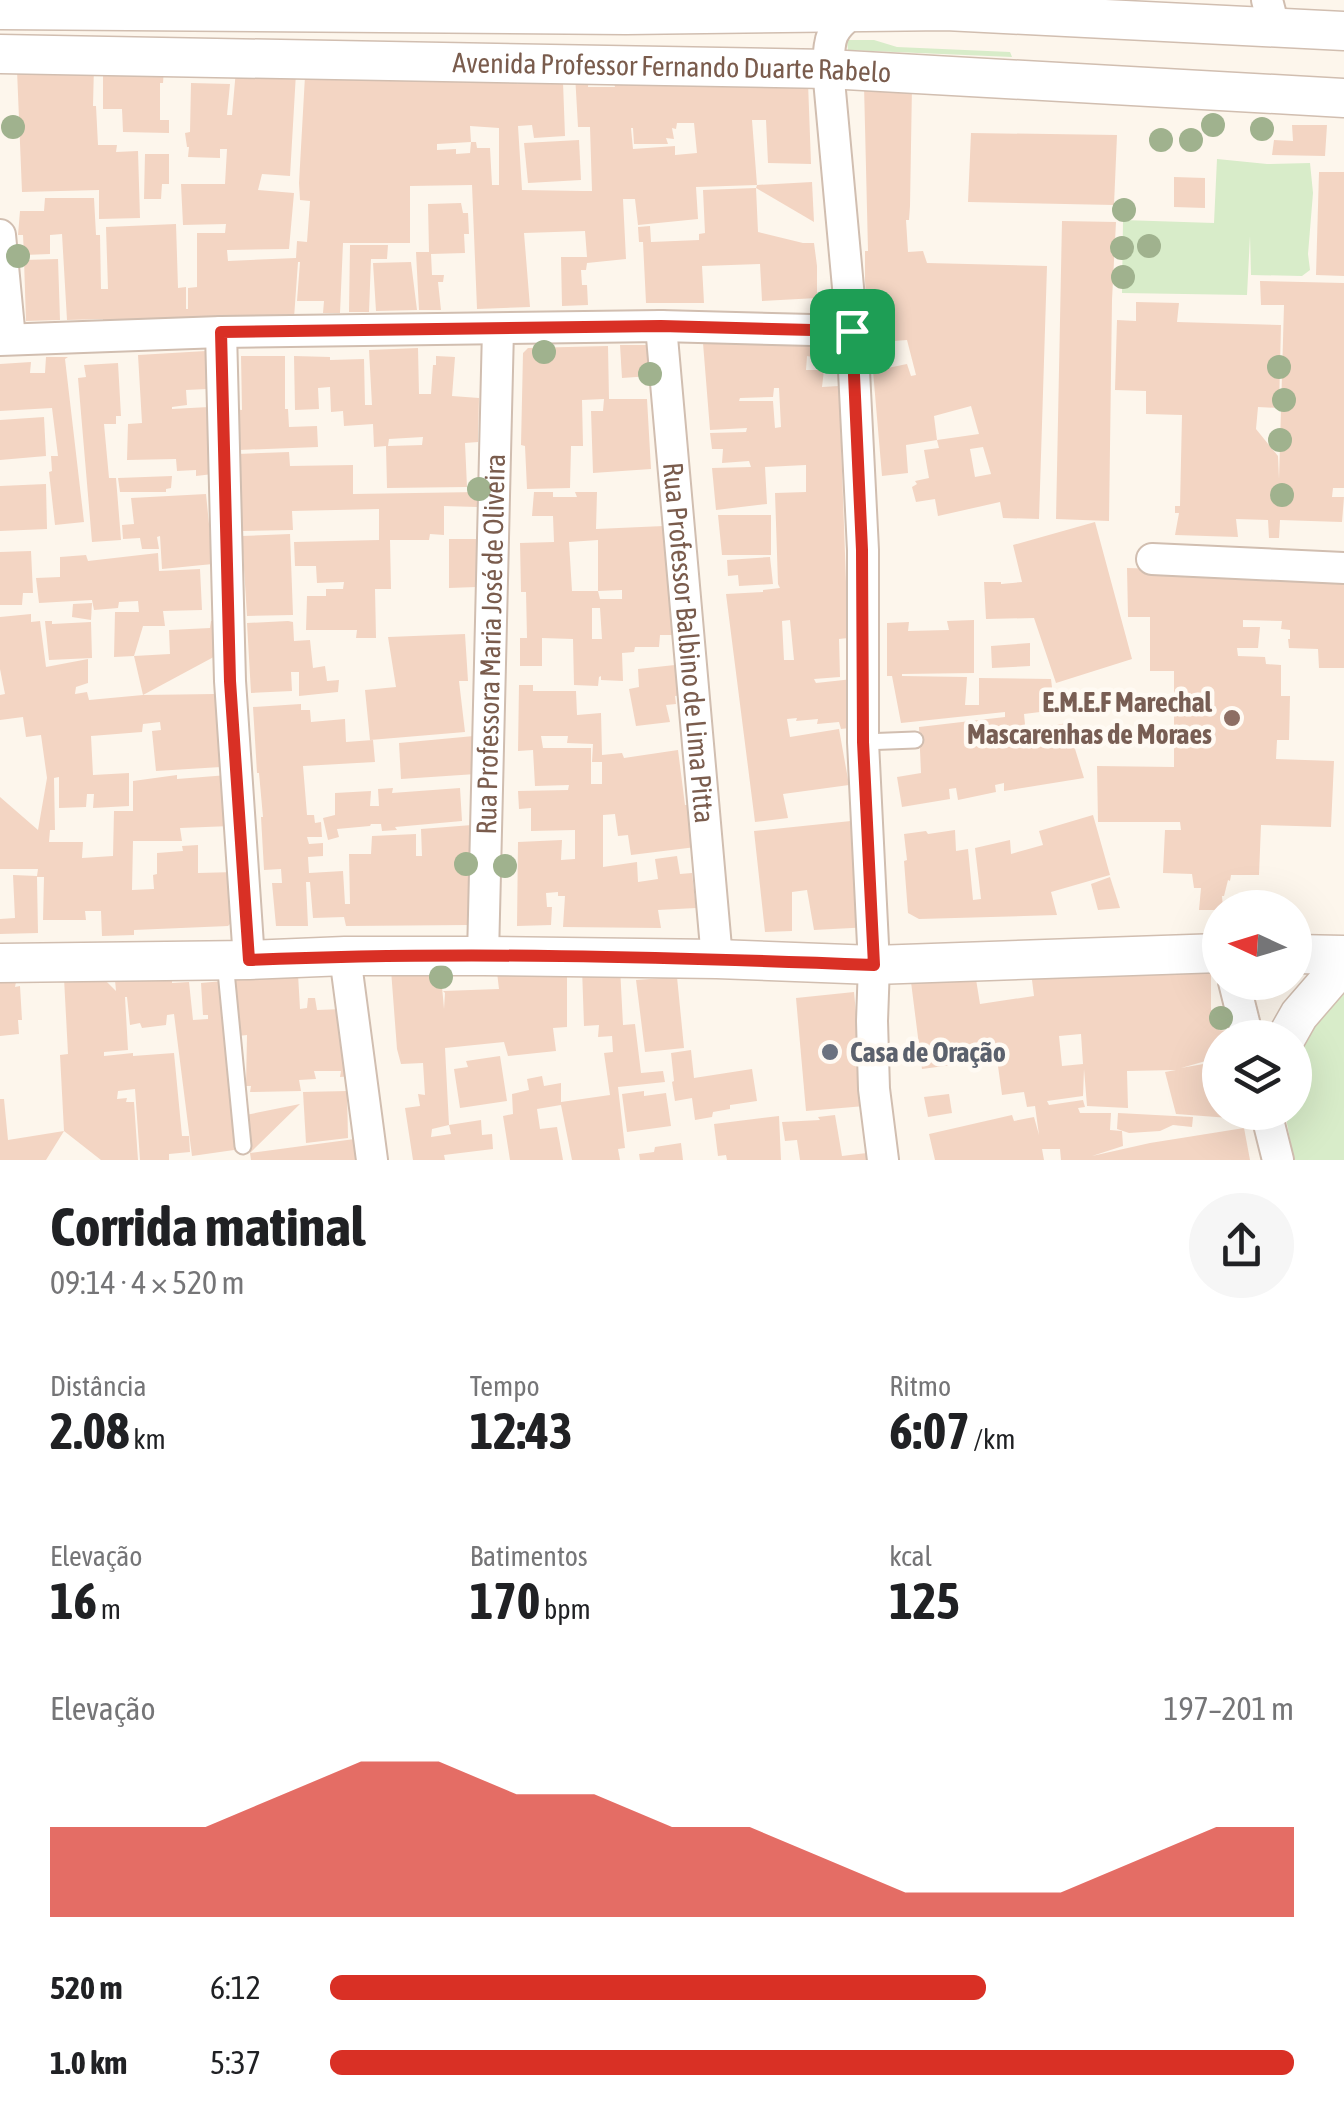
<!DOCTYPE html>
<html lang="pt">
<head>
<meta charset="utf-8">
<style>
	body { margin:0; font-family:"Asap Condensed",sans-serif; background:#f6f6f6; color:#202124; height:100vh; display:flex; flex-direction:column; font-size:38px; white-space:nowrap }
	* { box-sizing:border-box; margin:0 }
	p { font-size:32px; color:#757577 }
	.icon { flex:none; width:55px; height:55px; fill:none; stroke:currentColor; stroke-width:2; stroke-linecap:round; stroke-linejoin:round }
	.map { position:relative; height:1160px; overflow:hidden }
	.side { display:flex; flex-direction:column; background:#fff; flex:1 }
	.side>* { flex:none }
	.needle { width:65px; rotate:274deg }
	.tools { position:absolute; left:1202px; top:890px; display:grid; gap:20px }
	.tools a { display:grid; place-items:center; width:110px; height:110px; border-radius:50%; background:#fff; box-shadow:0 10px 40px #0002; font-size:50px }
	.pin { position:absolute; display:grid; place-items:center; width:85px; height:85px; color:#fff; margin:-42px; border-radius:20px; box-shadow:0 5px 15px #0006 }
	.round { display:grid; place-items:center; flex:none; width:105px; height:105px; border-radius:52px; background:#f6f6f6 }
	.head { display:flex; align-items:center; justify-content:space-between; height:170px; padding:0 50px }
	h1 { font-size:55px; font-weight:700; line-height:75px }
	.metrics { display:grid; grid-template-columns:repeat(3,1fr); gap:15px; height:170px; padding:10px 50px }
	.metrics div { display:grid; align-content:center }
	.metrics b { font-size:50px; font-weight:700 }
	.metrics small { font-size:28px; font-weight:400 }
	.metrics p { font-size:28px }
	.chart { height:280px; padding:20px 50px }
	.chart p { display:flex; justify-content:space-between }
	.chart svg { width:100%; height:180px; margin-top:10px; fill:#d93025; opacity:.7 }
	ul { padding:0 50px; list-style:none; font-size:32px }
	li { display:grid; grid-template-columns:160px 120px 1fr; align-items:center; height:75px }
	li i { height:25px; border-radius:12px; background:#d93025 }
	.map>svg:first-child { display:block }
	.green { fill:#d8ecc9 }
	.building { fill:#f3d5c3; fill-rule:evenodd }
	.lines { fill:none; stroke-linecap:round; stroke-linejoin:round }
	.service-casing { stroke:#d1beb0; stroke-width:19 }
	.minor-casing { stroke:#d1beb0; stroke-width:34 }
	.tertiary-casing { stroke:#d1beb0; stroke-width:41 }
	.service { stroke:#fff; stroke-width:15 }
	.minor { stroke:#fff; stroke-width:30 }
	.tertiary { stroke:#fff; stroke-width:38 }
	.tree { fill:#a0b28e }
	.route-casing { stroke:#fff; stroke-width:20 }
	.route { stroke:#d93025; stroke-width:12 }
	.education-dot { fill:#8d6e63; stroke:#fffaf3; stroke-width:4 }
	.worship-dot { fill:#6b7280; stroke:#fffaf3; stroke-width:4 }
	.labels { text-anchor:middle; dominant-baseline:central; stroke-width:9; stroke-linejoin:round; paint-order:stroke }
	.street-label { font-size:28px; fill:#7a5c4d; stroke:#fffaf3 }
	.education-label { font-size:28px; font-weight:bold; fill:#785e54; stroke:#fffaf3; text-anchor:end }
	.worship-label { font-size:28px; font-weight:bold; fill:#5b616d; stroke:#fffaf3; text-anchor:start }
</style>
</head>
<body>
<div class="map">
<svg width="1344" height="1160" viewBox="0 0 1344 1160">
	<rect width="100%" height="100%" fill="#fdf6ec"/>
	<g class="green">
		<polygon points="847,40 874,40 897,47 1010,52 1012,57 848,50"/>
		<polygon points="1217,159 1267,164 1310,163 1313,193 1308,254 1310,270 1302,276 1251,275 1250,236 1247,295 1122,293 1123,220 1214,223"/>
		<polygon points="1344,974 1344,1160 1294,1160 1285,1113 1295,1112 1295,1038"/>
	</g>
	<g class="building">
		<polygon points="94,65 93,106 96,106 98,145 117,145 116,152 138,151 140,218 99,219 99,190 22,192 17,70"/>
		<polygon points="164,68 163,83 160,83 160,120 169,120 169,133 123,132 122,109 103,109 103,74"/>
		<path d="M236,70L296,73L290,176L262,174L258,190L294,193L289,249L227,250L228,261L296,258L297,241L307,242L310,201L300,200L299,183L305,76L515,73L517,84L563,82L565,136L534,138L532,125L518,126L522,190L583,191H592L590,127H578L575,74H589L588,87H615L613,79L690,78L692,86L808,82L811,164L768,163L766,120H752L757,185L696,187L698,219L638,225L635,199H623L626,259L587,263L586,270H581L582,285H587L588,305L562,306L561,257H587L585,231L524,233L530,307L477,309L472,185L410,186V243H343L340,313H323L324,301H297L300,262H298L294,318L229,320V317L186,318L185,321L103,322V319L67,320L62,234L50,235V254L24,255L23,235H18L20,211H44L45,198H94L96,235H100L101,289H108L106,227L176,224L178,288L186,287V309H188V288L197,287V233H225L226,224L183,225L181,184H225L227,149H220V158L188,157L189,147H187L185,133L190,132L191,83L230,84L227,115H232ZM677,123H694L697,153L675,155V146L633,149L631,128H633L634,144H668L666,138L674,139L672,128L676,129ZM470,126L499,128V185H492L490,148H477L476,142H471ZM471,142L470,153L456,154V149L437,150V144Z"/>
		<path d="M864,85H912L910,206L909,220H906L908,252L923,251L927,263L1047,266L1039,519L1003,518L1000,502L938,516L935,499L916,502L912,487L917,484L915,481L929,478L924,450L939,448L937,440L979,434L971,406L934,416L937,440L906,445L908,473L882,476L873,371L907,364L911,376L916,375L907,340L894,341L895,357L874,359L873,343L870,344L865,281V251H868ZM983,447L991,474L975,477L970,449Z"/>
		<polygon points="1292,125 1327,125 1325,156 1272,155 1274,140 1293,141"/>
		<polygon points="971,133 1117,135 1114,205 968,202"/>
		<polygon points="579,140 581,180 528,183 524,143"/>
		<polygon points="145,154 169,154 169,184 162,184 161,199 144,199"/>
		<polygon points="1319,172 1344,172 1344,276 1316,275"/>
		<polygon points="1174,177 1205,178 1205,208 1174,207"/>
		<polygon points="812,182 814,222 756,188 757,185"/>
		<polygon points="756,188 758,232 803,243 814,243 817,266 817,298 762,301 760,264 702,266 704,303 646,303 643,242 639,242 638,227 650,226 651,242 699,240 699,234 705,233 703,190"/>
		<polygon points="461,203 463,213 468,213 469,234 464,234 465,253 431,254 432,275 444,275 443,282 438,282 441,310 419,310 416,252 429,252 428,204"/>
		<polygon points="1062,221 1116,222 1112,300 1109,521 1056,519"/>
		<polygon points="350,245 388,245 387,259 371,259 369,312 349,312"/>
		<polygon points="58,259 60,320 26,321 24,260"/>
		<polygon points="411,262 417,310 376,311 373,263"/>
		<polygon points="1260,281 1344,283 1344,488 1333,488 1332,497 1344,497 1342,522 1280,520 1279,538 1269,538 1268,520 1236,519 1238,537 1175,535 1179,513 1175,513 1175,506 1180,506 1182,415 1146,414 1146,391 1115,390 1117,320 1136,321 1136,302 1179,303 1177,322 1281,325 1279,408 1258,407 1256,429 1278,456 1279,479 1284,305 1261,305"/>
		<path d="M778,342L777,346L813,345L812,357L807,356L806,370H824L822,387L839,386L848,638L839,639L840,677L814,679L816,683L853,679L858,727L841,729L839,722L817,724L818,719L796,721L797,718L787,719L790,737L839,729L849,785L783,794L788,818L755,822L726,594L763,592V590L780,588L778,584L775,493L806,492V465L765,467L767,504L716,510L712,468L751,467L749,461L722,463L723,449H712L710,433L746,432L747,428L710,430L703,343ZM774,388H779L781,427L775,428L773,401H739L740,398L773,397ZM790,620L794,660H784L782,621Z"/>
		<polygon points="620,345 646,345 651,376 622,378"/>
		<polygon points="608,346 609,399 647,399 651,469 593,473 591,411 603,411 604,399 582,400 583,446 571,446 570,488 527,489 525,446 521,445 523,353 528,348"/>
		<path d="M418,348L419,394H431L433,365H436V356L455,357L452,396L479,398L478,442L465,443L467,487L387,488L386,446L374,447L373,424L344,426L343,411L331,412L330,387L318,388L319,409L295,410L294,356L330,357V360L364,359L365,405H372L369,350ZM423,437L422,445L388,446L389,439Z"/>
		<polygon points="206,351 207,389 186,390 187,405 172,407 172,409 209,407 207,420 213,474 196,476 196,470 177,471 176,459 127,460 128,424 142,423 138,355"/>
		<polygon points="241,356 285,356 285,409 288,409 289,427 317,426 318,447 239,450 234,409 242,410"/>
		<polygon points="46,357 68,357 65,359 84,522 55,525 49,472 52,471 51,456 58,456 52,408 0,411 0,364 31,362 30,373 45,373"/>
		<polygon points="118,363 121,416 116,416 116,424 104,424 109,478 116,478 121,540 92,542 78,378 86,377 84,365"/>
		<polygon points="44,417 46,456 0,460 0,420"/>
		<polygon points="289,452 290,466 353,465 353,494 478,492 477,507 444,506 444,535 430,534 429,540 390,540 391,589 375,589 376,638 356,638 357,630 306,630 307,596 326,596 326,589 343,589 344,582 317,583 316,566 295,566 294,542 379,540 379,509 292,511 293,530 242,531 238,487 238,454"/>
		<polygon points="172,476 171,488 166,489 166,492 120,492 118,478"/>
		<polygon points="46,484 47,529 0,531 0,486"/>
		<path d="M534,492H553V497H577L575,492H597L596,529L664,526L668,589H676L675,635H660L659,647H635L634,652L622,653L623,681L601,680V676L599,677L598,686L574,685L573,639L542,638V666H520V638H527L526,592H521L520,543L554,542L553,516H532ZM598,540V591L622,590V599H600L598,591H572L569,542ZM592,608H600L602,639H592Z"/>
		<polygon points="206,494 213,564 162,569 160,536 157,537 159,549 142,549 140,538 123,539 122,525 134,524 131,498"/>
		<polygon points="718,515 771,515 771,555 722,555"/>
		<polygon points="1095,522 1132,659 1056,683 1034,618 986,619 984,582 1001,582 1001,584 1022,582 1013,545"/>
		<polygon points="290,534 293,615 247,616 242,536"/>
		<polygon points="449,539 477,539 476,587 449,588"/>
		<polygon points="31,551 33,593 23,593 22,605 0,605 0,552"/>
		<polygon points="158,553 159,571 200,569 202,610 163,611 165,626 143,626 134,656 114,657 115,612 139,612 138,601 119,602 118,608 94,610 92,600 39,603 36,578 60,577 60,557 86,555 88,561"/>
		<polygon points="770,557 773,584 739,586 738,575 728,576 727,560"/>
		<polygon points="1127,568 1344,574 1344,668 1319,668 1318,649 1289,648 1288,639 1290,639 1290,630 1281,629 1282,621 1243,620 1243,627 1260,627 1258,648 1237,648 1238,656 1265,657 1266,664 1281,665 1281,696 1290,696 1289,740 1277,740 1276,759 1334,761 1331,827 1261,825 1259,875 1231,875 1230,881 1228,880 1224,896 1222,896 1223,908 1220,908 1220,910 1199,910 1201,888 1194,888 1192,874 1163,873 1165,830 1181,830 1180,822 1098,822 1097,766 1174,767 1174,671 1150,671 1150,617 1128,617"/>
		<polygon points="92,603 91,620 72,617 73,604"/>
		<polygon points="31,614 31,622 40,621 46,667 88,659 88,683 76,687 75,694 87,692 89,700 143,695 134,656 170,654 169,630 210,628 211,621 221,620 223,652 143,695 215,694 221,767 156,771 152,731 161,730 160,722 143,724 142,732 91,736 93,775 129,773 129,806 93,808 94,794 87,794 86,807 59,808 59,777 54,778 55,830 50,830 49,842 83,842 82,858 113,856 114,811 133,811 133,781 177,775 177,779 228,775 231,826 180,828 182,841 133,841 132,890 154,889 153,875 157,874 157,853 183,851 182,846 198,845 198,873 235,872 236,918 228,926 134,930 134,935 102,936 101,911 85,911 86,920 43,920 44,877 37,877 38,933 0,934 0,919 15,918 13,875 37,876 38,869 0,869 0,797 38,830 47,778 41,735 26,737 23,717 0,720 0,695 5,694 0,669 0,617"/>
		<polygon points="974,620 974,673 902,674 902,676 967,677 965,705 979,705 979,678 1051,679 1054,704 1049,705 1048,711 1024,714 1027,745 1046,743 1045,727 1067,723 1084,778 1004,791 1004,783 995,785 996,792 958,800 956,788 949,789 950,799 902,807 897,777 921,773 919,727 1005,717 1005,712 901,723 892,676 887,676 887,623 909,622 908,631 949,630 947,621"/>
		<polygon points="45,621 52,621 52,624 91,622 92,658 49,660"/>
		<polygon points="288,621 293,622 294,641 310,640 313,668 325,666 327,681 339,680 338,692 299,696 299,672 291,672 292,691 251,693 247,623"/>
		<polygon points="465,634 468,681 459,681 465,732 370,740 365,690 396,687 388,637"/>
		<polygon points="1030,643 1030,666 992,668 991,646"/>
		<polygon points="684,664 686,695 675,696 676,704 666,705 670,722 636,726 629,689 639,687 638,669"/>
		<path d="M519,685H533V691H576L577,715L601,713L602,755L622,753L624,758L678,750L685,805H690L696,847L631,855L628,835L618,836L615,814L603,815V867L637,862L638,882L658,879L655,859L677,856L680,874L692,873L696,908L658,910L661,928L563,927L565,896H558V892L546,893L547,907H552L551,925L517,926L518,842L562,840L561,860L575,859V830L531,831V808L519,809L518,791L568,790L569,785L535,786L533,750L518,751ZM541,736H568L567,743L593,744L592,762H602V784H591V748H543Z"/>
		<polygon points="301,704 301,710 310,710 311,722 345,719 346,742 373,740 375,762 303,766 307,815 314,815 315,823 321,822 322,837 307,837 309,844 323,843 323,856 308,857 309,873 343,871 345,904 350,904 349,854 371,854 372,836 416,834 416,856 422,856 421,829 472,825 469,925 346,926 344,917 313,918 310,882 306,882 308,926 276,926 272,883 282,883 281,869 264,870 261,817 263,817 259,773 257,773 253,707"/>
		<polygon points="474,736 476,774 401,779 399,743"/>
		<polygon points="393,788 392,793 460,788 462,821 395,827 397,830 382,831 381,824 371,824 370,826 337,829 339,837 328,840 323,818 335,815 335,793 371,791 370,806 379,806 378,789"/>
		<polygon points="1093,815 1110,875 1051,892 1057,915 919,919 908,913 904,861 907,860 904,834 926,831 928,834 955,830 956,851 968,849 973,900 981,899 975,848 1010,840 1011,854 1043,845 1039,831"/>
		<polygon points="851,821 871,927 814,930 807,890 792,892 792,931 765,932 754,831"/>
		<polygon points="1110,877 1120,908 1098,910 1091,884"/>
		<polygon points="440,964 444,1009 445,993 443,991 499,989 496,964 567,964 567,1027 553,1028 556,1051 508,1056 504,1042 445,1048 449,1125 432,1129 431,1137 451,1134 449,1125 481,1120 482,1135 492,1134 493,1149 444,1155 445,1160 413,1160 405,1108 420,1106 418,1094 425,1095 423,1063 401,1064 397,1049 391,970"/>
		<polygon points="620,967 623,1025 635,1024 641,1073 663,1071 665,1082 618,1087 625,1148 618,1149 620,1160 572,1160 561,1105 537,1109 540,1129 557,1127 563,1160 510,1160 503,1116 513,1114 512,1094 529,1090 527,1079 542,1076 544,1086 561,1083 561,1102 610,1095 604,1053 613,1052 612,1036 598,1037 599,1025 584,1026 582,968"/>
		<path d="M1105,970L1211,971V1010H1220L1219,1030L1228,1031V1038H1220V1057L1181,1068L1220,1061V1112H1242L1243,1119L1176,1114L1165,1072L1176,1070L1127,1071L1128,1108L1087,1106L1084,1069L1083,1096L1047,1101L1049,1105L1083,1100L1085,1107L1078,1108L1080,1113H1111L1110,1130L1122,1131L1123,1146L1092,1156L1150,1143L1244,1128L1250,1160H1061L1060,1149H1042L1044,1160H935L929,1134L1012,1115L1014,1121L1034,1117L1039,1135L1035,1106L1027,1107L1024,1092L1002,1095L997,1059L922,1069L910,974L975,973L980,1004L1034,996L1031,972L1105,976ZM1081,1034L1083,1064L1062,1066L1059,1036Z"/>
		<polygon points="298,974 300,1009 307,1008 308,998 315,998 317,1010 343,1009 355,1076 340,1077 341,1071 314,1071 316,1079 299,1080 301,1091 250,1092 251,1086 246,1086 247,1035 238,1036 230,975"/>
		<polygon points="172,976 172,983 189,982 193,1020 208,1019 208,1015 203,1015 201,983 223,981 241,1149 192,1156 174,1014 167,1015 166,1025 142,1028 140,1023 130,1025 127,997 125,997 128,1050 104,1052 104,1056 133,1053 133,1056 174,1053 182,1136 189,1136 190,1152 169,1154 169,1160 140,1160 135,1089 118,1091 117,1099 127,1098 126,1102 134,1102 138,1160 101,1160 64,1131 60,1055 68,1054 64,978 103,978 116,991 115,980"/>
		<polygon points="677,977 684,1048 645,1052 636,980"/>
		<polygon points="16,982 15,987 20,986 22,1020 18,1020 19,1034 0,1036 0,983"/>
		<polygon points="854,992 865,1106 806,1111 796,998"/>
		<polygon points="691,1050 694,1078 752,1069 757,1101 730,1105 730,1109 713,1112 712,1117 695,1120 692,1098 675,1101 672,1082 674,1081 671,1053"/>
		<polygon points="500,1056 507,1101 460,1108 454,1069 468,1067 466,1061"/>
		<polygon points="347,1091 348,1138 306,1143 303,1092"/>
		<polygon points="644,1091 644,1096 666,1093 671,1126 627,1132 622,1094"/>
		<polygon points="949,1094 952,1113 928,1117 924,1097"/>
		<polygon points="0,1099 4,1099 8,1140 64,1131 46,1160 0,1160"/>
		<polygon points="300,1104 250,1153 362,1138 364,1160 251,1160 250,1153 251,1147 246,1115"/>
		<polygon points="1118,1113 1193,1117 1192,1127 1173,1125 1160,1131 1129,1133 1117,1129"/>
		<polygon points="835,1115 842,1156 875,1152 876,1160 800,1160 797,1140 785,1141 782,1122 820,1120 818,1117"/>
		<polygon points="779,1116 781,1160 727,1160 726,1155 718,1156 714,1124"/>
		<polygon points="681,1143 683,1160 640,1160 639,1154 654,1152 655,1147"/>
	</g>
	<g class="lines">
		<g class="service-casing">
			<g id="service">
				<polyline points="863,742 915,740"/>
				<polyline points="225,961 243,1146"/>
			</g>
		</g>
		<g class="minor-casing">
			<g id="minor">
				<polyline points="1267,0 1274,27"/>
				<path d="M852,13C828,32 830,39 828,69L852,331L863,550V742L874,965L872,1021L874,1089L883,1160"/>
				<polyline points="0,235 10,339"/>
				<path id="s1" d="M661,326L717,959"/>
				<polyline points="221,332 230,681 249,960"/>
				<polyline points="0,340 221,332 661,326 852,331"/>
				<polyline points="1152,559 1344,568"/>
				<polyline points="345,956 372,1160"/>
				<path id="s2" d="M483,956L498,329"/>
				<polyline points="1234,982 1248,1038"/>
				<polyline points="1266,1112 1278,1160"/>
			</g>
		</g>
		<g class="tertiary-casing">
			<g id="tertiary">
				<polyline points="0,10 626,15 946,11 1344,31"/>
				<path id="s3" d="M0,54L828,69L1344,98"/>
				<polyline points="1295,954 1344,955"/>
				<polyline points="0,963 249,960 345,956 483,956 717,959 874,965 1220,953"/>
				<polyline points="1286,1038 1299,1015 1344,963"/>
			</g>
		</g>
		<use href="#service" class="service"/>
		<use href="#minor" class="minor"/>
		<use href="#tertiary" class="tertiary"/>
	</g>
	<g class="tree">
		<circle cx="1213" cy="125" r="12"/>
		<circle cx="13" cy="127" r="12"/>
		<circle cx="1262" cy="129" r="12"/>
		<circle cx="1161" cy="140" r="12"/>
		<circle cx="1191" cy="140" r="12"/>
		<circle cx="1124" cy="210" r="12"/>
		<circle cx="1149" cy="246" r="12"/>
		<circle cx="1122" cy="248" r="12"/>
		<circle cx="18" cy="256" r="12"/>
		<circle cx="1123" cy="277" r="12"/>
		<circle cx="544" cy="352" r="12"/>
		<circle cx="1279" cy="367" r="12"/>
		<circle cx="650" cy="374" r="12"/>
		<circle cx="1284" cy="400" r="12"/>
		<circle cx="1280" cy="440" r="12"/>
		<circle cx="479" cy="489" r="12"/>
		<circle cx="1282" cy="495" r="12"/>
		<circle cx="466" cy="864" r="12"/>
		<circle cx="505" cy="866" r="12"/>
		<circle cx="441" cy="977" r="12"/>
		<circle cx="1221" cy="1018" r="12"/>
	</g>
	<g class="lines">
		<g class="route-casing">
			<path id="route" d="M661,326L852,331L862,550L863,742L874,965C666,957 457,951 249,960L230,681L221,332Z"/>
		</g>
		<use href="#route" class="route"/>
	</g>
	<circle class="education-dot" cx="1232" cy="718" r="10"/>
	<circle class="worship-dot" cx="830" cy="1052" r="10"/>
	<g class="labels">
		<g class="street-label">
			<text stroke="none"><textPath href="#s3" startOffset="672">Avenida Professor Fernando Duarte Rabelo</textPath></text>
			<text stroke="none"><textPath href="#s2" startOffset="312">Rua Professora Maria José de Oliveira</textPath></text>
			<text stroke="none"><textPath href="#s1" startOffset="318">Rua Professor Balbino de Lima Pitta</textPath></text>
		</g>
		<g class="education-label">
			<text x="1212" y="702">E.M.E.F Marechal<tspan x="1212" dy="32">Mascarenhas de Moraes</tspan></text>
		</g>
		<g class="worship-label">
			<text x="850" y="1052">Casa de Oração</text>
		</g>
	</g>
</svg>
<div class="tools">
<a><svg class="needle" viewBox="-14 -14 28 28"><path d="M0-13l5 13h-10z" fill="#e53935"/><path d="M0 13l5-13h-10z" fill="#757577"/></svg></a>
<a><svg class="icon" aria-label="layers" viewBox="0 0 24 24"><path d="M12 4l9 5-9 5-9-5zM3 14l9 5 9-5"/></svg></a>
</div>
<div class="pin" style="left:852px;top:331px;background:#1e9e55"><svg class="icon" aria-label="arrive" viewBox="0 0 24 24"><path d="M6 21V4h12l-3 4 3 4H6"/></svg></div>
</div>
<section class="side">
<div class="head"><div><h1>Corrida matinal</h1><p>09:14 · 4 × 520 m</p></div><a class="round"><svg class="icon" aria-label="share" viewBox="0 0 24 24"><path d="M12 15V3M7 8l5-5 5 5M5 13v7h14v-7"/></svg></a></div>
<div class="metrics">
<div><p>Distância</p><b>2.08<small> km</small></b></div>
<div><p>Tempo</p><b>12:43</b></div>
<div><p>Ritmo</p><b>6:07<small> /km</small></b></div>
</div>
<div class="metrics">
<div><p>Elevação</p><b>16<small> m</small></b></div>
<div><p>Batimentos</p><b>170<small> bpm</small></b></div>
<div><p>kcal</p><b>125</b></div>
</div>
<div class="chart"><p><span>Elevação</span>197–201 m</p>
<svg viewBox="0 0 160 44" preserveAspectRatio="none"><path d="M0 44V22L10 22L20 22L30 14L40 6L50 6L60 14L70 14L80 22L90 22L100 30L110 38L120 38L130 38L140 30L150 22L160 22V44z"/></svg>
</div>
<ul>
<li><b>520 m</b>6:12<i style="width:68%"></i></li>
<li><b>1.0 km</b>5:37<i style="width:100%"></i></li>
</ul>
</section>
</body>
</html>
